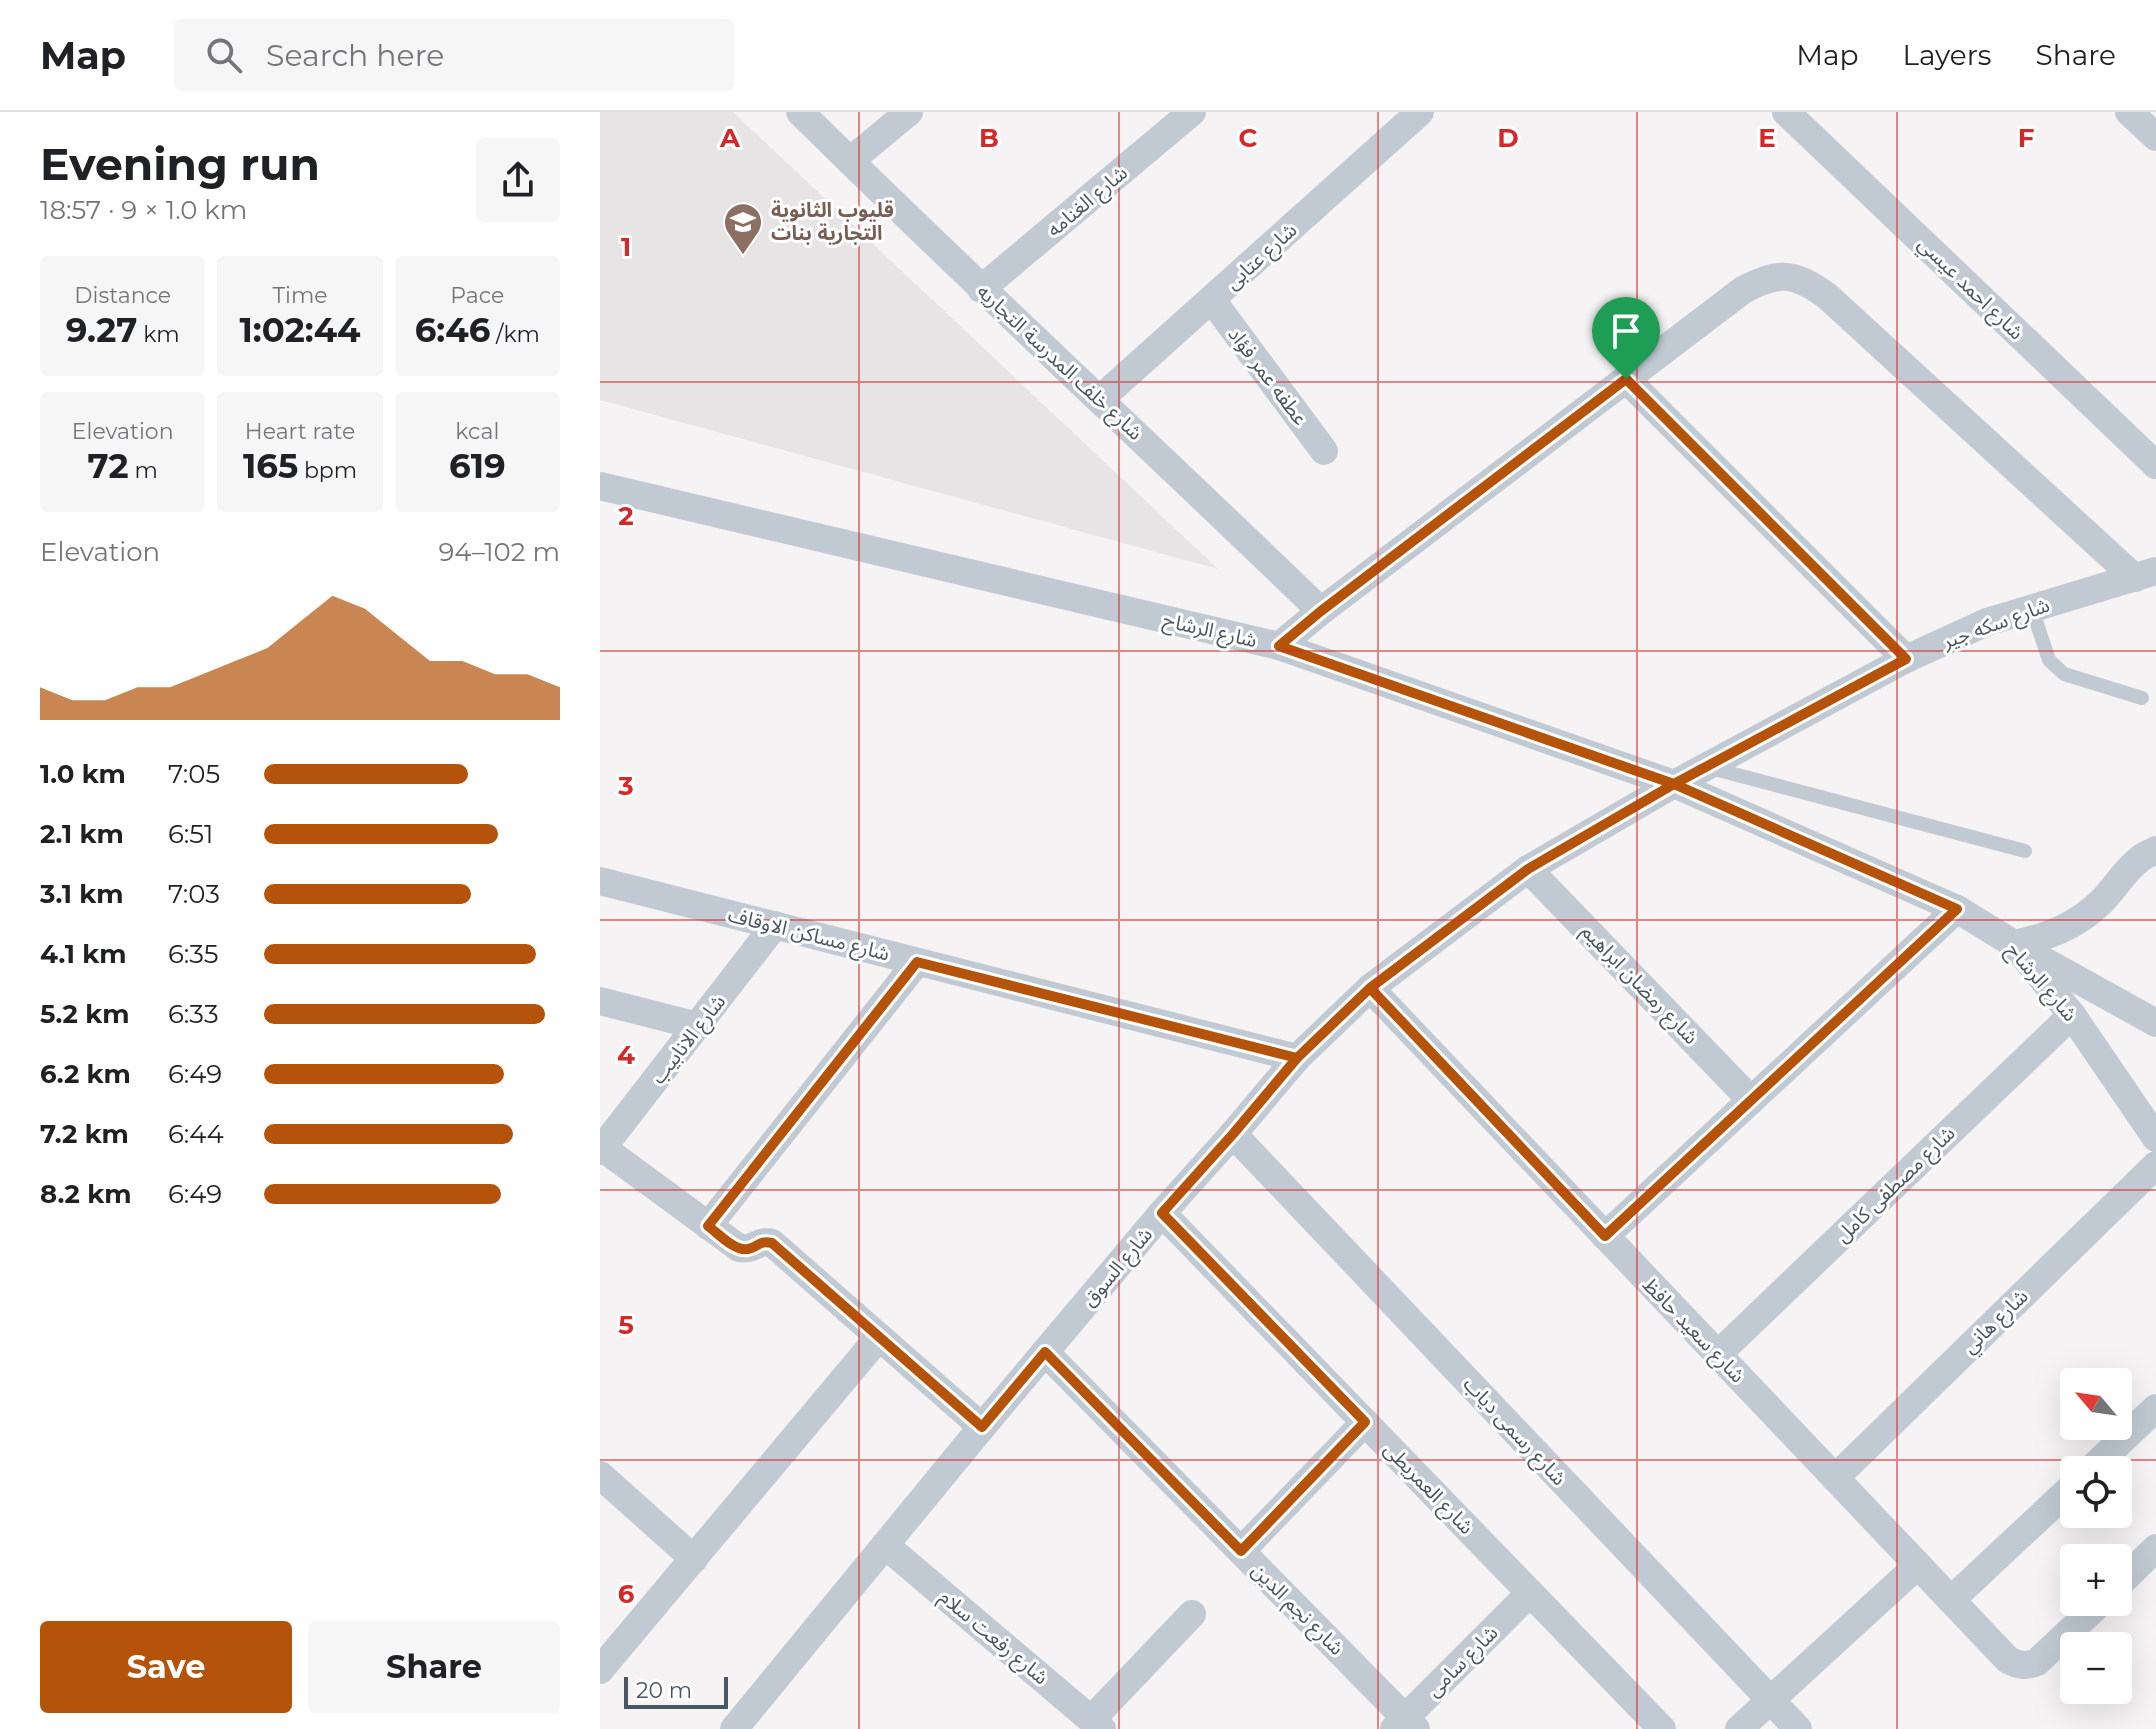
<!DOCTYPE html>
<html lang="en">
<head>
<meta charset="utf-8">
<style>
	body { margin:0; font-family:Montserrat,"Noto Sans Arabic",sans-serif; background:#f6f6f6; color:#202124; height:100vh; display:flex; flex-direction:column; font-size:30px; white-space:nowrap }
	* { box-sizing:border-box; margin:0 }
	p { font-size:26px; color:#757577 }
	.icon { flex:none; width:44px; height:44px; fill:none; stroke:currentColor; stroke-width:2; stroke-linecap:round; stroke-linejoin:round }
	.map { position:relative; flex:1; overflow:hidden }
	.panel { display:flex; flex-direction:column; background:#fff; width:600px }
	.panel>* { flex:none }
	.needle { width:52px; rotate:299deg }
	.tools { position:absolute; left:1460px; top:1256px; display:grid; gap:16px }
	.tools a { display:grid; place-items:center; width:72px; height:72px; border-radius:8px; background:#fff; box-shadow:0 8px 32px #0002; font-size:40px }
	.scale { position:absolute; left:24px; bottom:20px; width:104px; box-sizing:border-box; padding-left:8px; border:4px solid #4a5661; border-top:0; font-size:22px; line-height:28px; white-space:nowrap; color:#4a5661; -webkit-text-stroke:6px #fff; paint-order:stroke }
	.pin { position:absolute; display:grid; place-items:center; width:68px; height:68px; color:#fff; margin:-82px -34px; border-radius:50% 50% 50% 0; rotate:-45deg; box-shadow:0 0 8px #0007 }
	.pin .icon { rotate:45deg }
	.round { display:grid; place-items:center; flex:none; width:84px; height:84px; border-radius:8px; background:#f6f6f6 }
	.head { display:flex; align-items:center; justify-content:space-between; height:136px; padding:0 40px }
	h1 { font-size:44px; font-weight:700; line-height:60px }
	.figures { display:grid; grid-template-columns:repeat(3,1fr); gap:12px; height:136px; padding:8px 40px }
	.figures div { display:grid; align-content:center; border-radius:8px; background:#f6f6f6; text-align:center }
	.figures b { font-size:34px; font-weight:700 }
	.figures small { font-size:22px; font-weight:400 }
	.figures p { font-size:22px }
	.chart { height:224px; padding:16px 40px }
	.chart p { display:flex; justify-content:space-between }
	.chart svg { width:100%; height:144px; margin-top:8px; fill:#b45309; opacity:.7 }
	.button { display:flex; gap:16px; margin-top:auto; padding:16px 40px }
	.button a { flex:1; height:92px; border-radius:8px; background:#b45309; color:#fff; font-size:32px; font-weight:700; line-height:92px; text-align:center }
	.button a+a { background:#f6f6f6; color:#202124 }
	ul { padding:0 40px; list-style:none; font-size:26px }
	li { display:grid; grid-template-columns:128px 96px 1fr; align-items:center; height:60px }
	li i { height:20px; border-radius:10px; background:#b45309 }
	header { display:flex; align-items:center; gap:48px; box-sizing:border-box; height:112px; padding:0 40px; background:#fff; border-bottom:2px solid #e0e0e0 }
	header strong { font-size:38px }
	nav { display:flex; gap:44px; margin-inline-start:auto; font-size:28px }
	.search { width:560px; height:72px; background:#f6f6f6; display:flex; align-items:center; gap:20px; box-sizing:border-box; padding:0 28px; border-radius:8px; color:#757577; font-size:30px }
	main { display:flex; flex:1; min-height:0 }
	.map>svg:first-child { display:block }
	.education { fill:#e6e4e5 }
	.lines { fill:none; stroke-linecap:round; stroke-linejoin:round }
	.service { stroke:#c1cad2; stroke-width:14 }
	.minor { stroke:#c1cad2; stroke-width:28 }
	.route-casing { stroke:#fff; stroke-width:16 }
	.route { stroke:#b45309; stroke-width:10 }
	.grid { fill:none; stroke:#d62828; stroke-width:2; stroke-opacity:0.55 }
	.labels { text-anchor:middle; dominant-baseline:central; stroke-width:6; stroke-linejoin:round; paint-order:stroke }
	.street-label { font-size:20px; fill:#4a5661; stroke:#fff }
	.education-label { font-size:20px; font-weight:bold; fill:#785e54; stroke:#fff; text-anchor:start }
	.grid-label { font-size:26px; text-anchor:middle; font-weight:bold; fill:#d62828; stroke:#fff; stroke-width:6; stroke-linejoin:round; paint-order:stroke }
</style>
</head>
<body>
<header>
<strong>Map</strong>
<div class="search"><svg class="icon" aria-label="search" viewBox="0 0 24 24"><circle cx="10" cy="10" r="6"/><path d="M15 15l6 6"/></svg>Search here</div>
<nav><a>Map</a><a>Layers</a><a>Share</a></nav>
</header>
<main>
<section class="panel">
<div class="head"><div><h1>Evening run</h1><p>18:57 · 9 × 1.0 km</p></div><a class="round"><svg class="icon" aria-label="share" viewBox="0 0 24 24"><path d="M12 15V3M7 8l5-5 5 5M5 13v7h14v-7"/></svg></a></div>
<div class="figures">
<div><p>Distance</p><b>9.27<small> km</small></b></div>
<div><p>Time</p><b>1:02:44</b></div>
<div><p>Pace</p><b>6:46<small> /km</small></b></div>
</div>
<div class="figures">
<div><p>Elevation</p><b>72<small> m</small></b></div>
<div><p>Heart rate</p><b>165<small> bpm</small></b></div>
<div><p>kcal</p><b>619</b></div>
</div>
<div class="chart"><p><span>Elevation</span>94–102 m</p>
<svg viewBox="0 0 160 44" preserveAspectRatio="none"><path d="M0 44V34L10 38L20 38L30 34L40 34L50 30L60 26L70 22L80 14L90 6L100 10L110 18L120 26L130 26L140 30L150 30L160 34V44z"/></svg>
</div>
<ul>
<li><b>1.0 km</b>7:05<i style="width:69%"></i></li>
<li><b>2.1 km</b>6:51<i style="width:79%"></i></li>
<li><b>3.1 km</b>7:03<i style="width:70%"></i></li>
<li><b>4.1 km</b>6:35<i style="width:92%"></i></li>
<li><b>5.2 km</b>6:33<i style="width:95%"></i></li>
<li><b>6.2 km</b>6:49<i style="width:81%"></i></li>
<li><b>7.2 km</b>6:44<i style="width:84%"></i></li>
<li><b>8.2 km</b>6:49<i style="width:80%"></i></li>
</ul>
<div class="button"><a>Save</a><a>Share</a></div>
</section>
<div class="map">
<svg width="1556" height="1617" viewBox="0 0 1556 1617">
	<rect width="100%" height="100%" fill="#f5f3f3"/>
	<polygon class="education" points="0,0 133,0 618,457 0,288"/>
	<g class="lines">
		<g class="service">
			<polyline points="1432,497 1449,548 1464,562 1542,586"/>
			<polyline points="1107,655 1425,739"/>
		</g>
		<g class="minor">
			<path d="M200,0C371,169 548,332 721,499"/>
			<polyline points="1186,0 1556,353"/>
			<polyline points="1529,0 1556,25"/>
			<polyline points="250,49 309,0"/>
			<polyline points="381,177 592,0"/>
			<polyline points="612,188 724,339"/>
			<polyline points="1026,267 1306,547"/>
			<polyline points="500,287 820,0"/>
			<polyline points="0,374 679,534 1074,672 1357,797 1414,832 1472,903 1556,1026"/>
			<path d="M679,534L721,499L1143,178C1179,159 1194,160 1227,184L1535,466"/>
			<polyline points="928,757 1151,988"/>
			<polyline points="0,769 697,946"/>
			<path d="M1414,832C1448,825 1477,814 1502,789C1515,776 1525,758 1540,747C1544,743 1551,741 1556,738"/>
			<polyline points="1428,840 1556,911"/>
			<path d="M770,876L1408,1548C1418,1553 1426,1555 1437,1550L1501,1490"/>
			<polyline points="0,889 98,914"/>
			<polyline points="633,1022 1198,1617"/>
			<path d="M3,1036L139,1136C154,1139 158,1127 172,1131L382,1315"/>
			<polyline points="0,1039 175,813"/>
			<polyline points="562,1101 1062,1617"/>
			<polyline points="108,1114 317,850"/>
			<polyline points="1005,1124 1357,797"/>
			<polyline points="445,1240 816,1617"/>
			<polyline points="1118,1242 1472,903"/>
			<polyline points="1490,1358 1556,1296"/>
			<polyline points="0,1363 94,1447"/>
			<polyline points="1235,1366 1556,1053"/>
			<polyline points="285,1433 502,1617"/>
			<polyline points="641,1439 765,1310"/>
			<polyline points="1518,1473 1556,1436"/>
			<polyline points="1351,1488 1474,1373"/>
			<polyline points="0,1558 279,1225"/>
			<polyline points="491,1608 592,1502"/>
			<polyline points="134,1617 382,1315 562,1101 633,1022 697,946 770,876 928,757 1074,672 1306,547 1387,510 1556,459"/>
			<polyline points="794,1617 930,1481"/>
			<polyline points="1139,1617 1318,1453"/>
		</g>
	</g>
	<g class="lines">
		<g class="route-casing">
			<path id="route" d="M1026,267L1306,547L1074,672L928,757L770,876L697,946L317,850L108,1114C118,1121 135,1140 148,1137C159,1135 158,1128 172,1131L382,1315L445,1240L641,1439L765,1310L562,1101L633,1022L697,946L770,876L1005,1124L1357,797L1074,672L679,534L721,499L1026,267"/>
		</g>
		<use href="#route" class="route"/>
	</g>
	<path class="grid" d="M259,0V1617M519,0V1617M778,0V1617M1037,0V1617M1297,0V1617M0,270H1556M0,539H1556M0,808H1556M0,1078H1556M0,1348H1556"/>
	<defs>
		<g id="school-pin" transform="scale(2)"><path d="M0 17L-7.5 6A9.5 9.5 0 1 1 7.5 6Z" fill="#8d6e63" stroke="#fff"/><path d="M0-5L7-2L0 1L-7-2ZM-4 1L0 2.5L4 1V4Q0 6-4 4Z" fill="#fff"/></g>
	</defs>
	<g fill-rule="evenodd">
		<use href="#school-pin" x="143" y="110"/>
	</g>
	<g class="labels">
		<g class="street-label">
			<text transform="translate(487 89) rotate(-40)">شارع الغنامه</text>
			<text transform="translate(661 144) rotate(-42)">شارع عتابى</text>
			<text transform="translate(1371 176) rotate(44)">شارع احمد عيسي</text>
			<text transform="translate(460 250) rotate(43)">شارع خلف المدرسة التجاريه</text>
			<text transform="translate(668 264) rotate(53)">عطفه عمر فؤاد</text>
			<text transform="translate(1396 511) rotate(-20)">شارع سكه جير</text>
			<text transform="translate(610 518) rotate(13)">شارع الرشاح</text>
			<text transform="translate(209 822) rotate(14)">شارع مساكن الاوقاف</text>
			<text transform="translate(1442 870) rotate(49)">شارع الرشاح</text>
			<text transform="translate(1040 872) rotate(46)">شارع رمضان ابراهيم</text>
			<text transform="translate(88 927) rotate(-52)">شارع الانابيب</text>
			<text transform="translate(1295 1072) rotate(-44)">شارع مصطفى كامل</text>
			<text transform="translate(517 1155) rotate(-50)">شارع السوق</text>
			<text transform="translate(1395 1209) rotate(-44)">شارع هاني</text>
			<text transform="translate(1094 1218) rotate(46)">شارع سعيد حافظ</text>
			<text transform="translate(915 1319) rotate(47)">شارع رسمى دياب</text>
			<text transform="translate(829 1376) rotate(46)">شارع العمريطى</text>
			<text transform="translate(698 1497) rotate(45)">شارع نجم الدين</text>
			<text transform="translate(394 1525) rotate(40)">شارع رفعت سلام</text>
			<text transform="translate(862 1549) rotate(-45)">شارع سامى</text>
		</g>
		<g class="education-label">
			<text x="171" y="98">قليوب الثانوية<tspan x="171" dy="23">التجارية بنات</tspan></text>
		</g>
	</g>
	<g class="grid-label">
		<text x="130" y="35">A</text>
		<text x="389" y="35">B</text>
		<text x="648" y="35">C</text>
		<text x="908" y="35">D</text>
		<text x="1167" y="35">E</text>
		<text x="1426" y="35">F</text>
		<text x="26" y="144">1</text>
		<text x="26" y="413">2</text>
		<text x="26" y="683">3</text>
		<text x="26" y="952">4</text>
		<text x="26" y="1222">5</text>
		<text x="26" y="1491">6</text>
	</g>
</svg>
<div class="tools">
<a><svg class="needle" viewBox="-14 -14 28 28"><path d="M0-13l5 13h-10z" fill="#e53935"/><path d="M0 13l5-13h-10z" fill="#757577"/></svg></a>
<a><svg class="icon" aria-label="locate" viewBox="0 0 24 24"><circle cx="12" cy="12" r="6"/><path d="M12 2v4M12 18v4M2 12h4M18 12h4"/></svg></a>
<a>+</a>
<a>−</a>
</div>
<div class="scale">20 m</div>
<div class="pin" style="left:1026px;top:267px;background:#1e9e55"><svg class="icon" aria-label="arrive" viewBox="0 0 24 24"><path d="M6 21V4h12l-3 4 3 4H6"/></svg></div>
</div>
</main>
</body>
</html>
